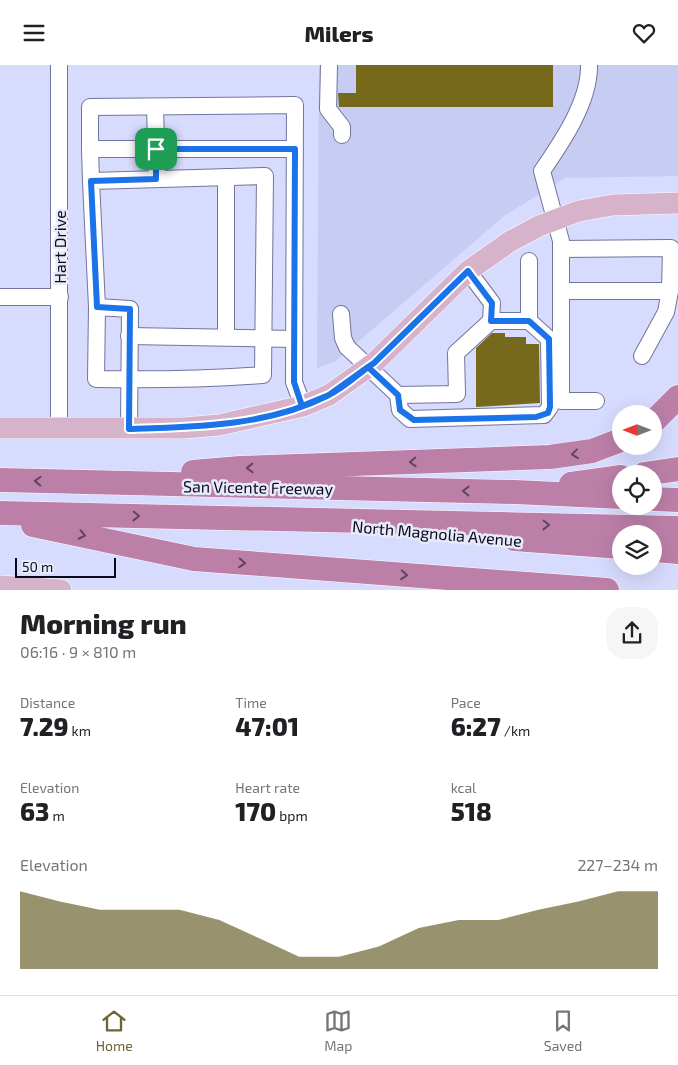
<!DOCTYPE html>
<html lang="en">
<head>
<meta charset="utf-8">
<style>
	body { margin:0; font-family:"Exo 2",sans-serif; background:#f6f6f6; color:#202124; height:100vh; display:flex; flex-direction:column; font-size:19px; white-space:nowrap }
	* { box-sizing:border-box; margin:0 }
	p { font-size:16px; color:#757577 }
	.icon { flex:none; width:28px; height:28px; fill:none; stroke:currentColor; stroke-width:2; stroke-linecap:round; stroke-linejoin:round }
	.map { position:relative; height:525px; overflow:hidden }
	.details { display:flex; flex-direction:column; background:#fff; flex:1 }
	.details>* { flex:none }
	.needle { width:32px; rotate:270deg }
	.tools { position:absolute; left:612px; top:340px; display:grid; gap:10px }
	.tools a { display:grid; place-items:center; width:50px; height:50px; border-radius:50%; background:#fff; box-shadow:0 5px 20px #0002; font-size:25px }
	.scale { position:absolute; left:15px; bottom:12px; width:101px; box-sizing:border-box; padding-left:5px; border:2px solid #090a18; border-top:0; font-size:14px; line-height:18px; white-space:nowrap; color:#090a18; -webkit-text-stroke:4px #e8eafb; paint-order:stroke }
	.pin { position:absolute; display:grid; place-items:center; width:42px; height:42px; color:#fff; margin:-21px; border-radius:10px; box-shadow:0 2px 8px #0006 }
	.round { display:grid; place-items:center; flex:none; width:52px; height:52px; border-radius:20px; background:#f6f6f6 }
	.headline { display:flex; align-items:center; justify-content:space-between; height:85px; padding:0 20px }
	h1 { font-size:28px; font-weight:800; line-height:38px }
	.metrics { display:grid; grid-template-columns:repeat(3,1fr); gap:8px; height:85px; padding:5px 20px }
	.metrics div { display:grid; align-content:center }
	.metrics b { font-size:25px; font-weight:800 }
	.metrics small { font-size:14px; font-weight:400 }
	.metrics p { font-size:14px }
	.chart { height:140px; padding:10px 20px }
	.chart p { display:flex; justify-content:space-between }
	.chart svg { width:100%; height:90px; margin-top:5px; fill:#6e6532; opacity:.7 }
	header { display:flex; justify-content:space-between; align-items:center; height:65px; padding:0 20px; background:#fff; font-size:22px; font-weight:800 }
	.menu { display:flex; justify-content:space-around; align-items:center; height:70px; border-top:1px solid #e0e0e0; background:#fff; font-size:14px; color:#757577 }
	.menu a { display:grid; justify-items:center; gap:2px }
	.menu .current { color:#6e6532 }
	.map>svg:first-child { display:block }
	.built { fill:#c7ccf3 }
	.building { fill:#76691c }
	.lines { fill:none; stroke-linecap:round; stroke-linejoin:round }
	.minor-casing { stroke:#71759c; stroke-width:18 }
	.major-casing { stroke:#fff; stroke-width:22 }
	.highway-casing { stroke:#fff; stroke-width:25 }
	.minor { stroke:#fff; stroke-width:16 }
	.major { stroke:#d7b2cb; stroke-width:21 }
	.highway { stroke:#bc7fa8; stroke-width:24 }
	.oneway { stroke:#624460 }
	.route-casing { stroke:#fff; stroke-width:10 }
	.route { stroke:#1a73e8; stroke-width:6 }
	.labels { text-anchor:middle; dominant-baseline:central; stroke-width:5; stroke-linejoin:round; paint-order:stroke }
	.street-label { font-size:16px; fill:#090a18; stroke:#e8eafb }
</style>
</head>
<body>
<header><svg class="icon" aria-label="menu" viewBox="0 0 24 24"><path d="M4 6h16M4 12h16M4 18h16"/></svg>Milers<svg class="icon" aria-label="heart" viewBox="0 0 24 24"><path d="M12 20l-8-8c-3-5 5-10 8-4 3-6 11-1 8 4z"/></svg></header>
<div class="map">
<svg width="678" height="525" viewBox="0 0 678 525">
	<rect width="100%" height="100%" fill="#d7dbfe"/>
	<polygon class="built" points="319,0 678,0 678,111 565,113 504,151 336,296 317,303"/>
	<g class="building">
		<polygon points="356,0 553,0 553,42 339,42 338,28 356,28"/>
		<polygon points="492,268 505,268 505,272 526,272 526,279 539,279 540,338 476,342 476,283"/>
	</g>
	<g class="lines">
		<g class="minor-casing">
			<g id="minor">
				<polyline points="59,0 59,365"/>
				<polyline points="329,0 328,44 342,62 342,70"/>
				<path d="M589,0C590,36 562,77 542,106L561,176V336H596"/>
				<polyline points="155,42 157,114"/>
				<polyline points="90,84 91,116"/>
				<polyline points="295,84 90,84 90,42 295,40 294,317 303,341"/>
				<polyline points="226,112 226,272"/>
				<polyline points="561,184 671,183 670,226"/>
				<polyline points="468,206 492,238 491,256"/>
				<polyline points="561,226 670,226 666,247 642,291"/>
				<polyline points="0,232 60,232"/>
				<path d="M97,242L91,116L265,111L263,310C207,314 152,315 96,314L97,242L130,244L129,364"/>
				<polyline points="341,249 343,273 347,282 398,330 400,345 410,354 544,350 550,342 549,274 529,256 529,196"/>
				<polyline points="129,271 294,274"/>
				<polyline points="398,330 457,329 456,288 491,256 529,256"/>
			</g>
		</g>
		<g class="major-casing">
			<g id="major">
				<polyline points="0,363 184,363 219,360 303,341 329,330 374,298 468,206 509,177 539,161 579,146 613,140 678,138"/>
				<polyline points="0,521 61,525"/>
			</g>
		</g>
		<g class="highway-casing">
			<g id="highway">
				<polyline points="654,356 678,332"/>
				<polyline points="193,407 240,403 550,392 592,386 621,375"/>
				<polyline points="644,409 678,404"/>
				<polyline points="0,415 515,427 621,432"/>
				<polyline points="571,419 621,412"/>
				<polyline points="654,434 678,435"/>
				<polyline points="0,448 678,463"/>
				<polyline points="33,460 194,494 607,525"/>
				<polyline points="514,474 621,482"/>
				<polyline points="654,485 678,487"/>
			</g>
		</g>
		<use href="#minor" class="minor"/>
		<use href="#major" class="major"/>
		<use href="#highway" class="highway"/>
	</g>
	<defs><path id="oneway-chevron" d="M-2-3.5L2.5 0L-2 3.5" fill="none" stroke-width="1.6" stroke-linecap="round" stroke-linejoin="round" transform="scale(1.25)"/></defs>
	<g class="oneway">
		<use href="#oneway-chevron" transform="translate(575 389) rotate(173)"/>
		<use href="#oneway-chevron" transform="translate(413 397) rotate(178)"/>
		<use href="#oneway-chevron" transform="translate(250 403) rotate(178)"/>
		<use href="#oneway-chevron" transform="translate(38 416) rotate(-178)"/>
		<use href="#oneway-chevron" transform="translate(466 426) rotate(-179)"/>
		<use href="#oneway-chevron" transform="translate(136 451) rotate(1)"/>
		<use href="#oneway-chevron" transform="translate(546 460) rotate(1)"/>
		<use href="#oneway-chevron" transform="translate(82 470) rotate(12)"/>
		<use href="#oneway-chevron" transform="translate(242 498) rotate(4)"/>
		<use href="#oneway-chevron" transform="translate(404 510) rotate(4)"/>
	</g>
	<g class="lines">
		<g class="route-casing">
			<path id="route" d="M156,84V114L91,116L97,242L130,244L129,364C195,362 267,361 327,331C342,324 355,312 368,302L398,330L400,345L414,355L536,352L548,348L550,342L549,274L529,256H491L492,238L468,206L374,298L368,302L329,330L302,341L294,317L295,84H156"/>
		</g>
		<use href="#route" class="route"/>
	</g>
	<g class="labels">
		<g class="street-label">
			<text transform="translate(59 182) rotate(-90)">Hart Drive</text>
			<text transform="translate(258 422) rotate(1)">San Vicente Freeway</text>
			<text transform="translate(437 468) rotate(5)">North Magnolia Avenue</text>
		</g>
	</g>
</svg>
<div class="tools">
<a><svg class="needle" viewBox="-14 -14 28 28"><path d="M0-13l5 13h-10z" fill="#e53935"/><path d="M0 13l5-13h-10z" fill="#757577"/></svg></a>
<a><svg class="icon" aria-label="locate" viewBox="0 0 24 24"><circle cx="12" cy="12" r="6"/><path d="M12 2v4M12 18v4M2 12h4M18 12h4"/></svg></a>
<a><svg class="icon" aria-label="layers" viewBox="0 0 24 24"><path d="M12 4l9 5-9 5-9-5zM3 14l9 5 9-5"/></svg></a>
</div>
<div class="scale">50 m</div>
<div class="pin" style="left:156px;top:84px;background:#1e9e55"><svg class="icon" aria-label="arrive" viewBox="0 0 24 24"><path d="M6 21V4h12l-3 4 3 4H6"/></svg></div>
</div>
<section class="details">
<div class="headline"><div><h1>Morning run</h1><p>06:16 · 9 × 810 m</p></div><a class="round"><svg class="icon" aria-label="share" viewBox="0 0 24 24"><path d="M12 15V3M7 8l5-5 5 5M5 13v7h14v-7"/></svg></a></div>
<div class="metrics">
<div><p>Distance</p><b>7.29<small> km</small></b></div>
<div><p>Time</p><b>47:01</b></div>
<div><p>Pace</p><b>6:27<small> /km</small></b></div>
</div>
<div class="metrics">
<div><p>Elevation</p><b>63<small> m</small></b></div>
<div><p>Heart rate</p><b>170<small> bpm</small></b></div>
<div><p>kcal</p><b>518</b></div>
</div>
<div class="chart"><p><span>Elevation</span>227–234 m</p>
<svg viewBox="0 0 160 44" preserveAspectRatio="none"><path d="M0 44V6L10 11L20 15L30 15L40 15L50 20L60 29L70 38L80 38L90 33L100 24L110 20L120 20L130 15L140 11L150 6L160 6V44z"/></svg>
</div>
</section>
<nav class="menu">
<a class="current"><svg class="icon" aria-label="home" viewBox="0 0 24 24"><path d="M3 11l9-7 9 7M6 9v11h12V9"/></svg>Home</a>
<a><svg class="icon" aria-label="map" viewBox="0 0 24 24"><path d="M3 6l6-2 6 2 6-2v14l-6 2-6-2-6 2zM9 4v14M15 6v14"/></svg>Map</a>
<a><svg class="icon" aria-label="saved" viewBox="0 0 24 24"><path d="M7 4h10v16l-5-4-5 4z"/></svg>Saved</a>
</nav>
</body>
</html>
